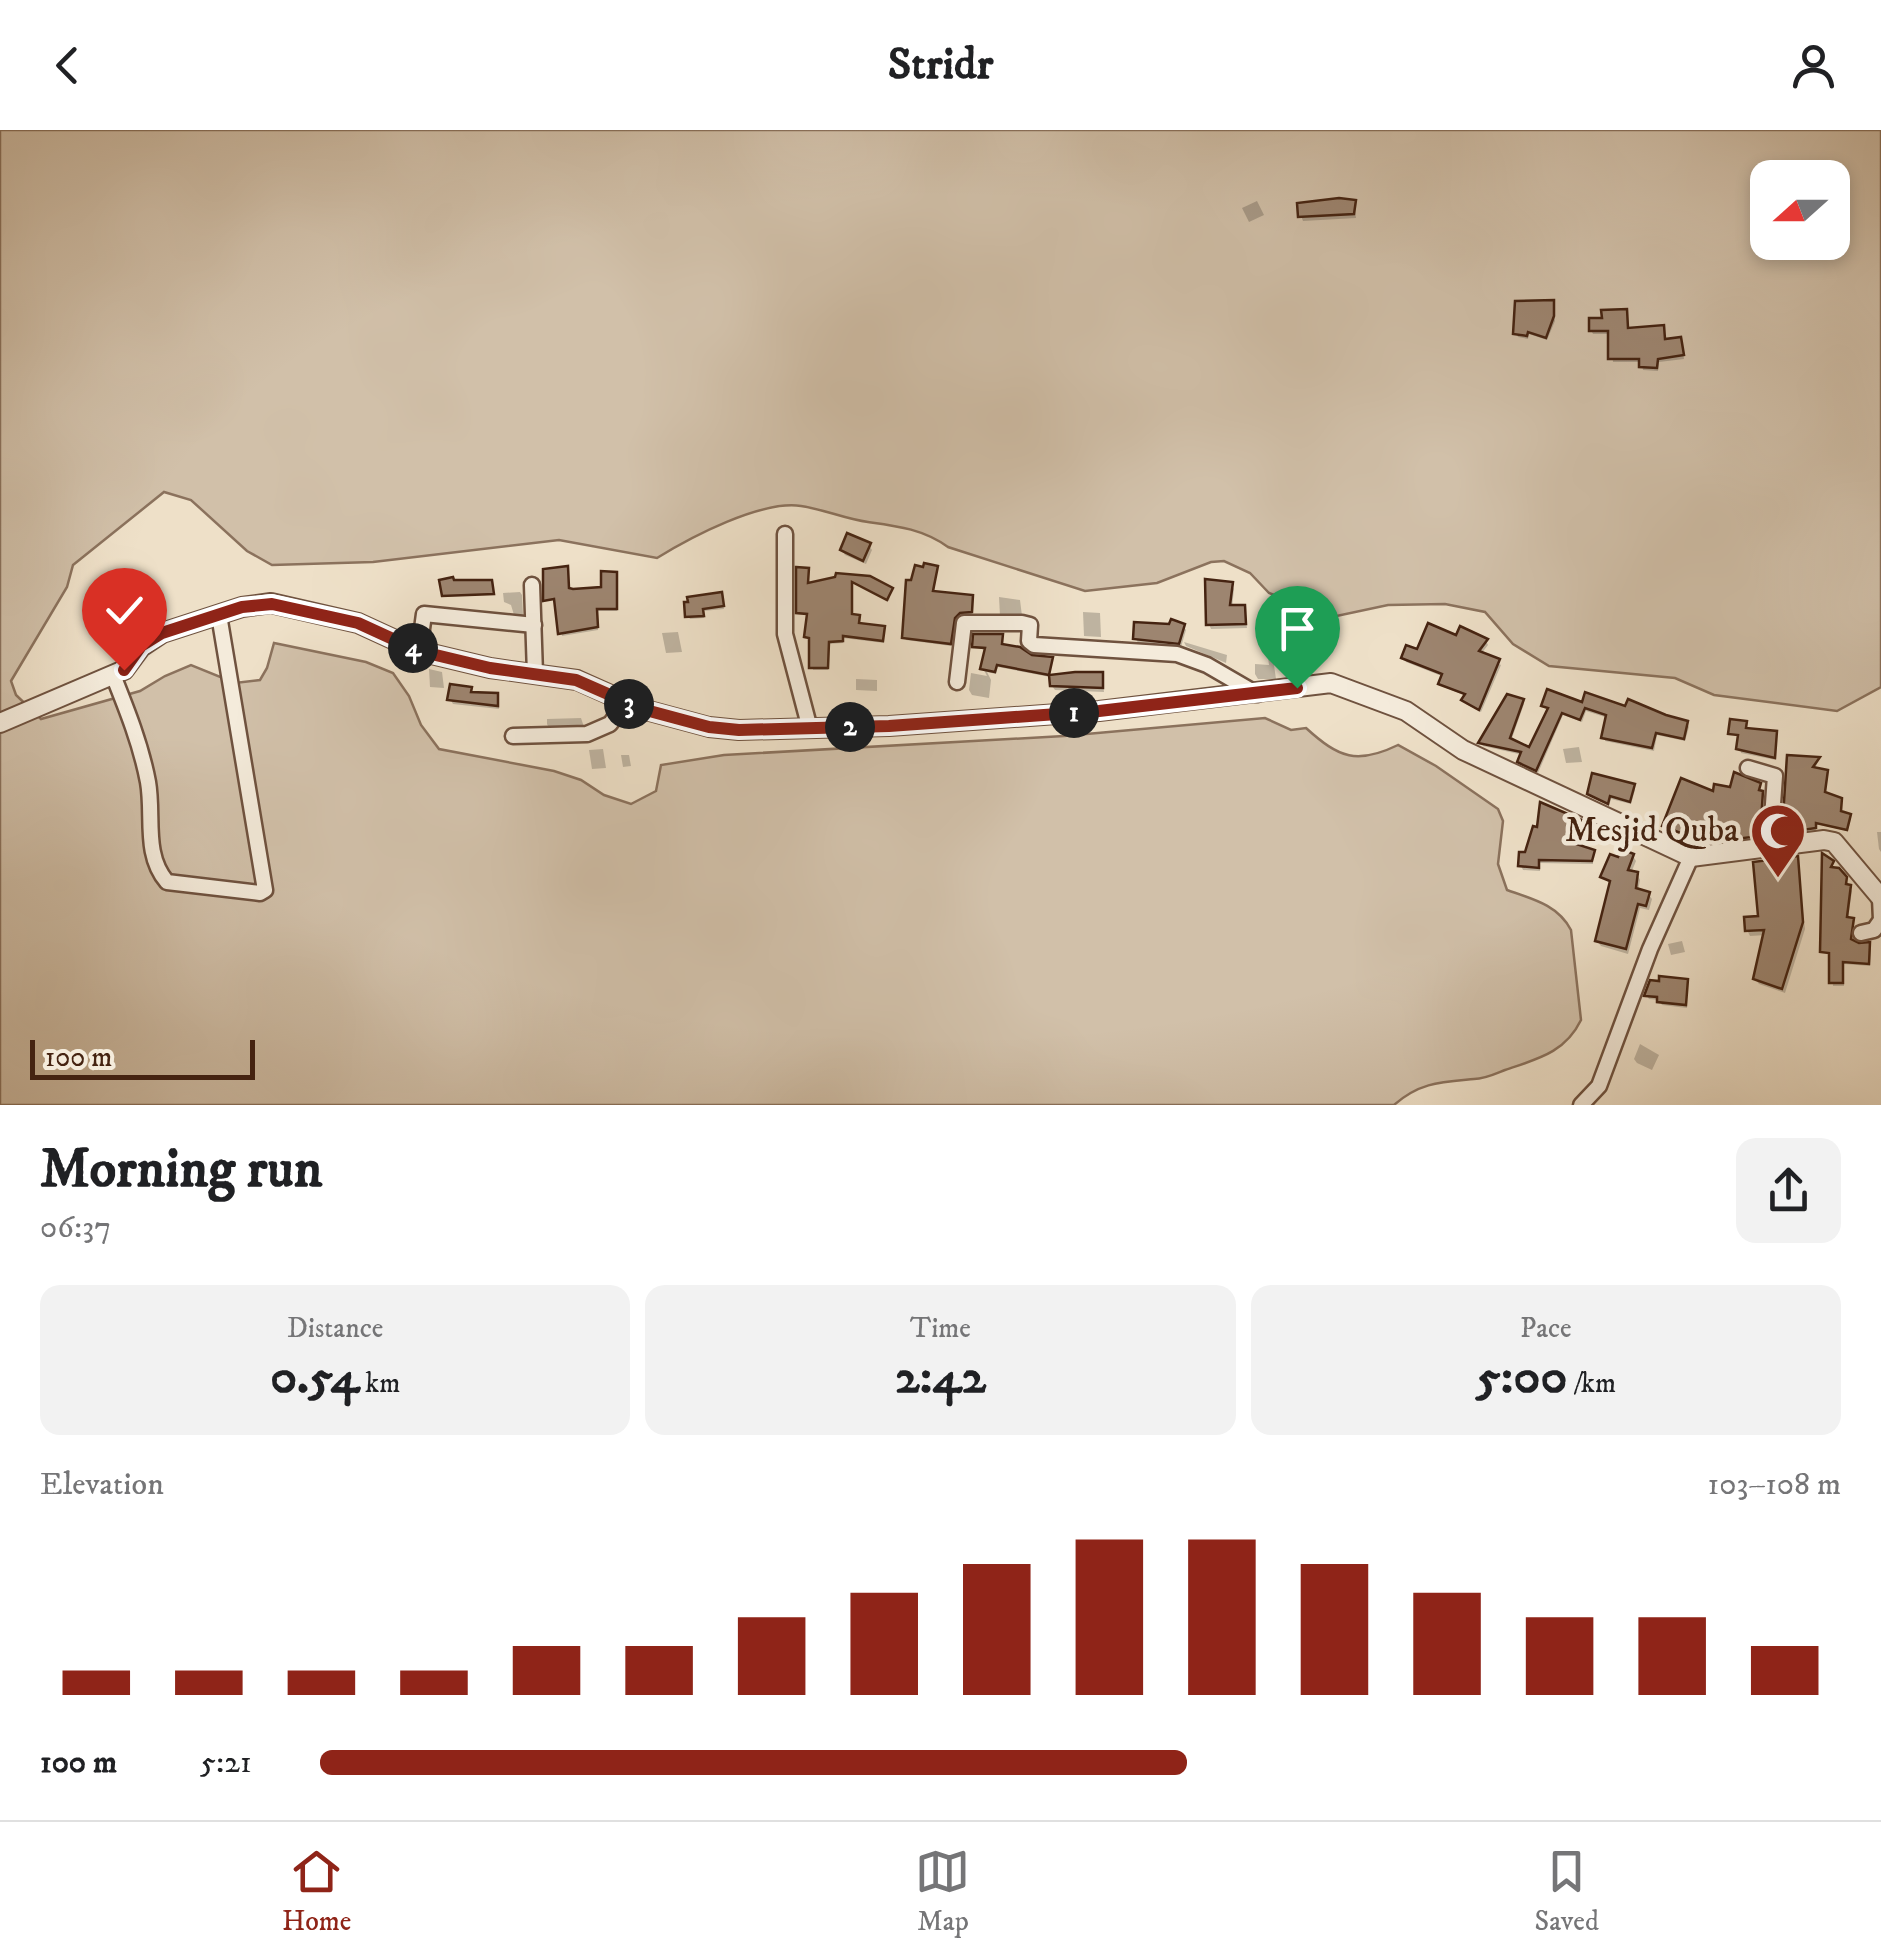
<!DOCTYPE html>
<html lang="en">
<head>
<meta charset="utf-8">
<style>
	body { margin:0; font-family:"IM FELL DW Pica",serif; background:#f2f2f2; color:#202124; height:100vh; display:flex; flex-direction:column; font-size:38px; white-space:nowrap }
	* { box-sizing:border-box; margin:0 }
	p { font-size:32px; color:#757577 }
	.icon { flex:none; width:55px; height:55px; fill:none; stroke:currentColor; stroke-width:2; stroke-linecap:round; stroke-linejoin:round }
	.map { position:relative; height:975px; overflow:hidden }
	.drawer { display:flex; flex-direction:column; background:#fff; flex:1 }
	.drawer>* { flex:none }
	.needle { width:65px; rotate:249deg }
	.controls { position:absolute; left:1750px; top:30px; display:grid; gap:20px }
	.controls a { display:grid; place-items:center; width:100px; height:100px; border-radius:20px; background:#fff; box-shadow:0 5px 15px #0003; font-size:50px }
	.scale { position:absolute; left:30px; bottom:25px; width:225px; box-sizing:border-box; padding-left:10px; border:5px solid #452311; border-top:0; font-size:28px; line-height:35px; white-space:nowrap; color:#452311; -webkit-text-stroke:8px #f4ebdb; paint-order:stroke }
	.pin { position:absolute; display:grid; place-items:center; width:85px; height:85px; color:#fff; margin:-102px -42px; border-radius:50% 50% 50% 0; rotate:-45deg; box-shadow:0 0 10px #0007 }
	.pin .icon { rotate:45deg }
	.km { position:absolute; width:50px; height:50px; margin:-25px; border-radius:50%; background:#222; color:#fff; font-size:28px; line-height:50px; text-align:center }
	.round { display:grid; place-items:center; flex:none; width:105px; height:105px; border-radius:20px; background:#f2f2f2 }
	.summary { display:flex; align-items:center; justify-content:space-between; height:170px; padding:0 40px }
	h1 { font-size:55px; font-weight:700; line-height:75px }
	.figures { display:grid; grid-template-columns:repeat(3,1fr); gap:15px; height:170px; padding:10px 40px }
	.figures div { display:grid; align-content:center; border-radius:20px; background:#f2f2f2; text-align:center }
	.figures b { font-size:50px; font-weight:700 }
	.figures small { font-size:28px; font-weight:400 }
	.figures p { font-size:28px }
	.chart { height:280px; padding:20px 40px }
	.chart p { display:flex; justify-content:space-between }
	.chart svg { width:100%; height:180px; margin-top:10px; stroke:#8f2418; stroke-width:6 }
	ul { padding:0 40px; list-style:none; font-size:32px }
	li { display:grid; grid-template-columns:160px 120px 1fr; align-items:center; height:75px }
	li i { height:25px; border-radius:12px; background:#8f2418 }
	header { display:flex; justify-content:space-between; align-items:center; height:130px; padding:0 40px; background:#fff; font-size:45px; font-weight:700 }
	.dock { display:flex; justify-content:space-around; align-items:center; height:140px; border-top:2px solid #e0e0e0; background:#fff; font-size:28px; color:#757577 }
	.dock a { display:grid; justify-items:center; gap:5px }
	.dock .selected { color:#8f2418 }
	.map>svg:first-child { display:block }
	.green { fill:#d1c0a9; stroke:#8b725d; stroke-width:2.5; fill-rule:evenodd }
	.shadow { fill:#0003 }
	.building { fill:#9d8570; stroke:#452311; stroke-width:2.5 }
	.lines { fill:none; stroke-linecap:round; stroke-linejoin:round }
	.minor-casing { stroke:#6f523f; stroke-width:19 }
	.tertiary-casing { stroke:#6f523f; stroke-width:22 }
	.minor { stroke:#f4ebdb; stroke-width:14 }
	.tertiary { stroke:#f4ebdb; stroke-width:18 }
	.route-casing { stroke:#fff; stroke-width:20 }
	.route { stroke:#8f2418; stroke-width:12 }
	.labels { text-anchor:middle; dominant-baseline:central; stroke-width:9; stroke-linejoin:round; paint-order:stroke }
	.poi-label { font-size:35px; fill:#452311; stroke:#f4ebdb; text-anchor:end }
</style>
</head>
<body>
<header><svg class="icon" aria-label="back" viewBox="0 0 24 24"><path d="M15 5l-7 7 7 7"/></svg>Stridr<svg class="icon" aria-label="person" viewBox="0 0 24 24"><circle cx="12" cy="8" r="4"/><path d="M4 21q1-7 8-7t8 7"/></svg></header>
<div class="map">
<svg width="1881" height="975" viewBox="0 0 1881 975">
	<rect width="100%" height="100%" fill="#eee0c8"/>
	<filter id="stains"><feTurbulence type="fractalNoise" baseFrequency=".002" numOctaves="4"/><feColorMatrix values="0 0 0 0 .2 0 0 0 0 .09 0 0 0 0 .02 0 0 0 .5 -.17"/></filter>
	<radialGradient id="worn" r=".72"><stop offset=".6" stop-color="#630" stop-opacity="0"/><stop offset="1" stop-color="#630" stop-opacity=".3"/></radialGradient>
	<path class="green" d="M0,0H1881V557L1837,581L1714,565L1675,548L1549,536L1513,514L1485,482L1445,474L1388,475L1332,487L1269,463L1250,443L1224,431L1211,432L1157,453L1085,461L948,417C923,399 897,396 868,392C845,389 823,379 801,376C761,370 691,407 657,428L559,410L373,432L272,435L247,421L191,370L164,362L73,435L67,457L11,551L16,565L41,589L140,561L165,546L191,535L235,553L260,550L267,538L274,513L366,532L393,543L409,566L421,595L439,619L554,641L581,650L604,665L631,674L656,661L661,635L724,625L1064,606L1265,588L1291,600L1306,598C1339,628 1357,635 1398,615L1436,636L1498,679L1503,691L1498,734L1507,760C1533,769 1558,775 1571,800L1581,890C1565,923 1537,929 1505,940C1495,944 1485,949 1474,949C1442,952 1420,952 1394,975H0ZM1768,48H1832V112H1768Z"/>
	<g class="shadow">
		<polygon points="1257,71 1264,85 1249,92 1242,78"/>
		<polygon points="1354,73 1356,88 1303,91 1301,86"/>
		<polygon points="1552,172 1555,191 1547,210 1529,204 1528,209 1518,207 1516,203"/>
		<polygon points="1662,197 1666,212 1682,213 1684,229 1659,232 1658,241 1643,240 1642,232 1613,232 1610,204 1593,204 1591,200"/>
		<polygon points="869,415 872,420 866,434 845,425 842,420"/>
		<polygon points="937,439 934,463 973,470 972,485 962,485 955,491 951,516 906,510 905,507"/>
		<polygon points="807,441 808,456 838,449 891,460 889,471 852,452 852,487 858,488 859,496 884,499 884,513 843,508 843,513 829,514 828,540 813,540 811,510 807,506 810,485 798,483"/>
		<polygon points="616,444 617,481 597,481 598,500 562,506 557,470 546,470 569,461 603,459"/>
		<polygon points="1231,454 1234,459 1232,478 1244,478 1247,498 1211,499 1209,494"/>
		<polygon points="520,462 522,465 523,485 514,485 511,475 504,472 503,463"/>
		<polygon points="999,467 1020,470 1022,486 1000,486"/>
		<polygon points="722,468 724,479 703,481 704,488 690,489 688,486"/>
		<polygon points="1083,482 1100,483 1101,507 1084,506"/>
		<polygon points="1183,496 1186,500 1181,517 1138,513 1136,509"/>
		<polygon points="678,502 682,522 666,523 662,503"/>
		<polygon points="1001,506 1003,517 1031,528 1052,529 1050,547 998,537 996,544 987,542 991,550 989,568 972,565 969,560 971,543 987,546 983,538 987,521 974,516"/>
		<polygon points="1457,508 1486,511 1488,515 1481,524 1501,535 1481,582 1466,574 1466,566 1444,557 1444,547 1406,532 1404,528"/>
		<polygon points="1184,512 1227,525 1226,533 1186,516"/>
		<polygon points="1267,520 1290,521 1293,526 1292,535 1274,535 1276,549 1258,549 1255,544 1255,534 1269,535"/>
		<polygon points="429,539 442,542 444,558 430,557"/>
		<polygon points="1102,545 1104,562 1055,560 1052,556"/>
		<polygon points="856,549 877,550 877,561 856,560"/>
		<polygon points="471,559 474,565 497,566 499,579 453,574 450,569"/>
		<polygon points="1522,571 1524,574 1511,611 1531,620 1549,580 1544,575 1626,579 1687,593 1689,597 1685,611 1657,605 1654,621 1605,611 1608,588 1586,581 1582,592 1563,585 1538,643 1522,635 1523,625 1483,616 1481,613"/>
		<polygon points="581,588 584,597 549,598 547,594 547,589"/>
		<polygon points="1745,593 1747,600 1776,604 1776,630 1741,623 1740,608 1731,603"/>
		<polygon points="1579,617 1582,632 1566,633 1563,619"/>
		<polygon points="603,619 606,638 592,639 589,620"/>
		<polygon points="621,625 629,625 631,636 623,637"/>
		<polygon points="1790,628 1819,630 1814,640 1828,645 1825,665 1840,670 1841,684 1851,689 1848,701 1816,694 1816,701 1786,705"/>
		<polygon points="1759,655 1764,667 1761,709 1717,715 1714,699 1690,701 1688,707 1665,696 1715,665"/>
		<polygon points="1633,656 1635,660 1631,674 1611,669 1609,676 1590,664"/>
		<polygon points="1580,692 1583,696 1577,717 1593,722 1593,734 1540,733 1540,741 1523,740 1521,736"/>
		<polygon points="1877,702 1881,702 1881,722 1879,719"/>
		<polygon points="1633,726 1636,731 1631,743 1637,744 1640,750 1638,761 1648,764 1652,769 1649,780 1640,778 1628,824 1601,816 1597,811 1612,755 1602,747 1620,730"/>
		<polygon points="1825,728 1832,733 1832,740 1845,748 1852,761 1848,789 1854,793 1852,812 1871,817 1870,836 1844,834 1844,856 1833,856 1831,825 1822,821"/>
		<polygon points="1797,729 1805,799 1785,863 1759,854 1755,849 1766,805 1750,806 1747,800 1760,788"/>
		<polygon points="1682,811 1685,822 1671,825 1668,814"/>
		<polygon points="1687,852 1687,878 1662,875 1659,870 1649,869 1647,866"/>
		<polygon points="1640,914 1659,925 1652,940 1637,933 1634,929"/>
	</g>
	<g class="building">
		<polygon points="1339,68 1356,70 1354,84 1298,87 1297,73"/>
		<polygon points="1554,170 1554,186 1546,208 1528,202 1527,206 1513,204 1515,171"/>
		<polygon points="1627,179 1628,198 1664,195 1665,209 1681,207 1684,225 1658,229 1657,238 1639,237 1639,229 1608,229 1608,201 1589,201 1589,188 1602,188 1601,180"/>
		<polygon points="847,403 871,413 863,431 840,420"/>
		<polygon points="924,433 938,436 933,461 973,465 972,482 960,483 955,488 951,514 902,508 906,450 911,450 915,435 923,437"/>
		<polygon points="568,436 569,458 573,459 601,457 601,441 617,442 617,479 597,479 598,497 558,504 554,469 543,471 543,439"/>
		<polygon points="796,437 809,438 808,453 835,447 836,443 870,446 893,458 887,470 852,452 852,484 860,485 859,493 885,496 883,511 843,506 843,511 829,512 828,538 809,538 809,508 804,507 807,484 796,483"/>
		<polygon points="453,447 454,450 492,450 494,464 442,466 439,450"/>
		<polygon points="1205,449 1233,452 1230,475 1245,475 1246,494 1206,495"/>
		<polygon points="722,462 724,476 703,479 704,486 685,487 684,472 688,472 687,467"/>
		<polygon points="1171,489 1185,494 1179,514 1133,509 1134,492 1169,494"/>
		<polygon points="1428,493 1456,505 1460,496 1488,509 1479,521 1500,529 1479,580 1461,570 1465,564 1438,554 1442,544 1401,528 1406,515 1417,519"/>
		<polygon points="973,504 1003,504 1002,514 1020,517 1032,525 1053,527 1049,545 997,535 995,542 980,539 985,518 972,517"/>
		<polygon points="1075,542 1103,542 1103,558 1050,556 1049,545"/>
		<polygon points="450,554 472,557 471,562 498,563 498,576 447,570"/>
		<polygon points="1547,559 1582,572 1585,562 1625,576 1628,569 1666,585 1688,591 1684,609 1656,603 1652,618 1601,608 1606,585 1585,578 1580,590 1562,583 1536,641 1517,632 1521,622 1478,613 1507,564 1524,569 1510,608 1529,617 1548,578 1541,576"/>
		<polygon points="1730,589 1747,591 1746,598 1777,601 1775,628 1736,619 1738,605 1728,604"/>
		<polygon points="1787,625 1820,627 1813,637 1828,640 1825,662 1842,668 1841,681 1851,684 1847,700 1816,693 1816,698 1782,703"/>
		<polygon points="1734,642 1761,653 1759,660 1763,661 1760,706 1712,712 1711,696 1688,698 1686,705 1662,696 1681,648 1713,661 1714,654 1730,657"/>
		<polygon points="1592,643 1635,654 1630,672 1610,666 1608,674 1587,664"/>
		<polygon points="1540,672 1582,690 1576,714 1595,720 1592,731 1539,730 1539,738 1518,736 1519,722 1525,722 1533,696 1537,697"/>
		<polygon points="1621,719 1634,724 1628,740 1638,742 1636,758 1650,762 1646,776 1638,774 1626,819 1595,811 1610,751 1600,747 1610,724 1618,727"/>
		<polygon points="1822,723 1834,731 1831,737 1839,738 1847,747 1846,754 1851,755 1847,787 1854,788 1851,809 1859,813 1870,812 1869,834 1843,832 1843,853 1829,853 1829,823 1820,822"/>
		<polygon points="1798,726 1803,792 1782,859 1753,849 1764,800 1745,801 1744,787 1758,786 1753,732"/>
		<polygon points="1659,846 1688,849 1686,875 1657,872 1657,867 1644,866 1650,850 1659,851"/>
	</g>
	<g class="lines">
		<g class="minor-casing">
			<g id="minor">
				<polyline points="785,404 785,504 810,599"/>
				<polyline points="532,455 535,544"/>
				<polyline points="419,521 424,484 534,495"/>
				<path d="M113,545C127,580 141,615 148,652C154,686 143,724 167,752L260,763L265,760L219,485"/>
				<polyline points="957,552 964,493 1022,493 1030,495 1029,511 1034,515 1177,524 1207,535 1257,564"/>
				<polyline points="513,606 587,604 610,594 626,572"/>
				<polyline points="1748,638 1775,646 1770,716"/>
				<polyline points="1861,803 1874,800 1881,790 1880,768"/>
				<polyline points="1581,975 1599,956 1650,819 1691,727"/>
			</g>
		</g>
		<g class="tertiary-casing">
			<polyline id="tertiary" points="0,593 124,540 141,517 162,503 242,477 271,473 358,493 419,521 490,538 577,550 642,579 709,597 739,600 889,596 1099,581 1331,553 1406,581 1463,620 1691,727 1824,710 1834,712 1881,768"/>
		</g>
		<use href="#minor" class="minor"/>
		<use href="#tertiary" class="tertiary"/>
	</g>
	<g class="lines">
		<g class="route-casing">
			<polyline id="route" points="124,540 141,516 162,503 242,477 272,474 358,493 419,521 490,538 576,550 642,579 709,597 739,600 889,596 1099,581 1297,558"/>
		</g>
		<use href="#route" class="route"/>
	</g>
	<defs>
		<g id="mosque-pin" transform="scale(2.875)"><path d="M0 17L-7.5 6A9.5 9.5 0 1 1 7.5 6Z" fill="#8f2418" stroke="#f4ebdb"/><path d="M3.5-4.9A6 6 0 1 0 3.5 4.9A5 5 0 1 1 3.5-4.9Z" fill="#fff"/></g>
	</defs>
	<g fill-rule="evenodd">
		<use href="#mosque-pin" x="1778" y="701"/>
	</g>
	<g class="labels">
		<g class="poi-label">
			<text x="1739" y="701">Mesjid Quba</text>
		</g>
	</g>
	<rect width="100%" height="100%" filter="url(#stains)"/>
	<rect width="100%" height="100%" fill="url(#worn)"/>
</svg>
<div class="controls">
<a><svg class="needle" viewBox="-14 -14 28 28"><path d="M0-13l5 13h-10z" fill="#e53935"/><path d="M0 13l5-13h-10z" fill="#757577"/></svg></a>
</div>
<div class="scale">100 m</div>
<div class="pin" style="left:1297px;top:558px;background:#1e9e55"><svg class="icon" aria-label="arrive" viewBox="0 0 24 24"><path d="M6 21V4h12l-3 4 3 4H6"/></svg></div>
<div class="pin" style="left:124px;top:540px;background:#d93025"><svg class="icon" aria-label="check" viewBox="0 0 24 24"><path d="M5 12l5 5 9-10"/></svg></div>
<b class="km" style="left:1074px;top:583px">1</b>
<b class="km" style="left:850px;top:597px">2</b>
<b class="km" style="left:629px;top:574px">3</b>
<b class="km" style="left:413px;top:518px">4</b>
</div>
<section class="drawer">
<div class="summary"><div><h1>Morning run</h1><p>06:37</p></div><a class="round"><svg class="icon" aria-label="share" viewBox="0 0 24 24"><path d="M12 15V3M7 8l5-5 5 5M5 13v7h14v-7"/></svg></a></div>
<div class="figures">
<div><p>Distance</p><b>0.54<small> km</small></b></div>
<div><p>Time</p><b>2:42</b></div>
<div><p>Pace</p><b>5:00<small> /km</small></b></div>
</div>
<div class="chart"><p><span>Elevation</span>103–108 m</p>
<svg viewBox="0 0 160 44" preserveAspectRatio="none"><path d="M5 44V38M15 44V38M25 44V38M35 44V38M45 44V32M55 44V32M65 44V25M75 44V19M85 44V12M95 44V6M105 44V6M115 44V12M125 44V19M135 44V25M145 44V25M155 44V32"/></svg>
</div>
<ul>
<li><b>100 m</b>5:21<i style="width:57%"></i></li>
</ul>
</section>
<nav class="dock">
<a class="selected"><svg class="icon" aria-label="home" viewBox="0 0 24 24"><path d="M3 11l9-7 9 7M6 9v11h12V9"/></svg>Home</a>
<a><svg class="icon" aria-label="map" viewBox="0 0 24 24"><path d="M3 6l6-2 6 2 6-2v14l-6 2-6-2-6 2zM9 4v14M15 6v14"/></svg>Map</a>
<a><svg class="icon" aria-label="saved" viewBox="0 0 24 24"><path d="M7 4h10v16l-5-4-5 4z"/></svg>Saved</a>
</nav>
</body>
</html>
